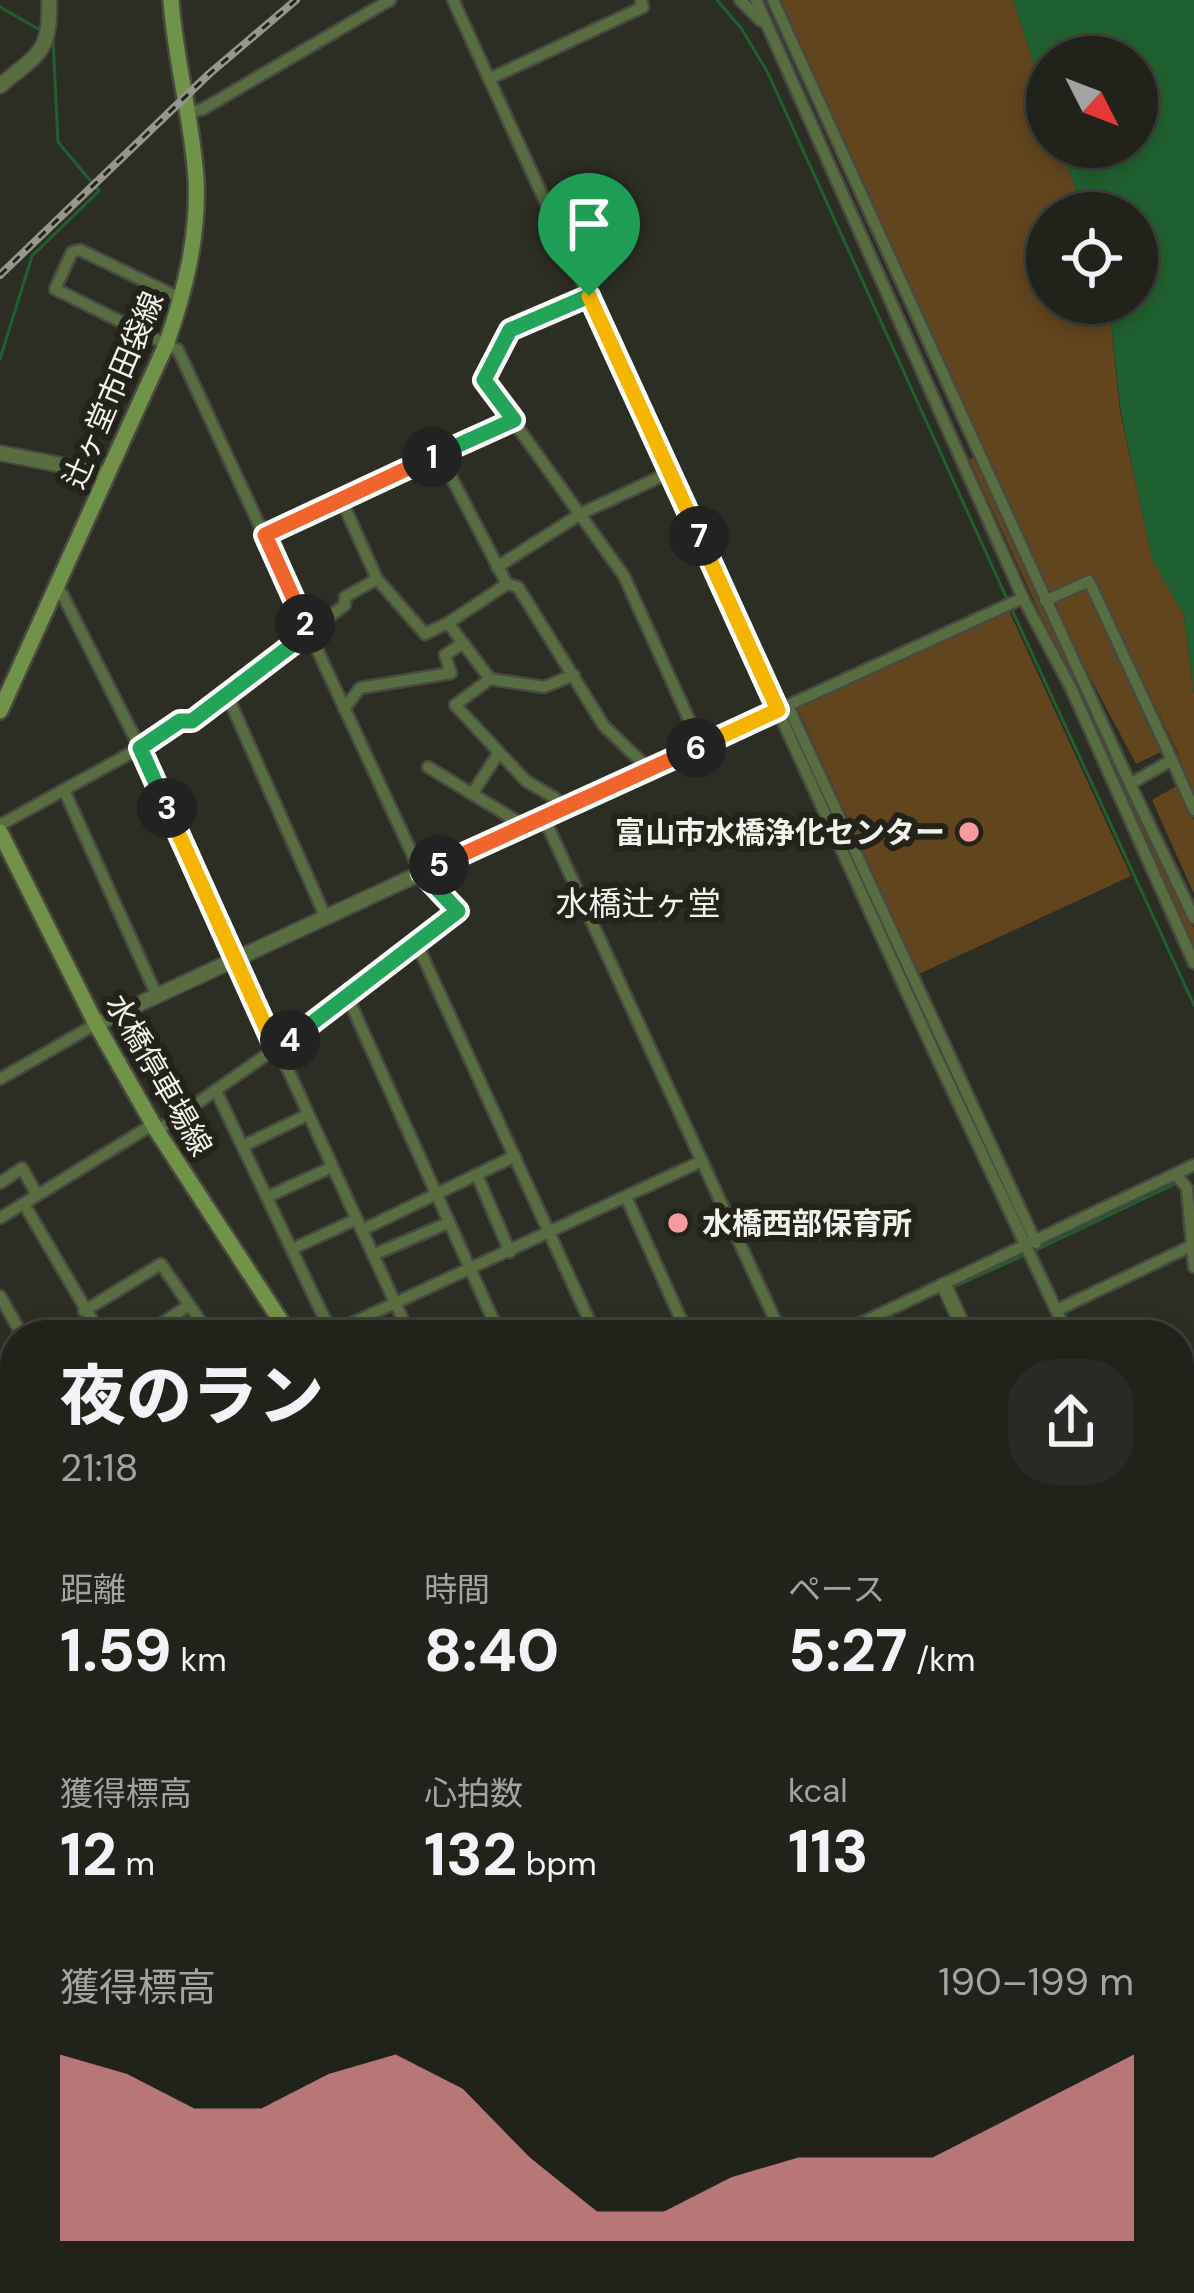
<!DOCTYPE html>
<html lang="ja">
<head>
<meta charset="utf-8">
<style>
	body { margin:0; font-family:"DM Sans","Noto Sans JP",sans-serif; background:#292a23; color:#f1f3f6; height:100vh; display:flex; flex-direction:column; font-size:45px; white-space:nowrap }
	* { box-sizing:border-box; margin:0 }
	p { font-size:39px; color:#a2a4a2 }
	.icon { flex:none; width:66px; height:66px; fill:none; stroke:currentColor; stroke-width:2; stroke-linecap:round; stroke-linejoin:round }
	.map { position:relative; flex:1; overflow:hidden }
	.sheet { position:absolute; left:0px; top:1320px; width:1194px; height:975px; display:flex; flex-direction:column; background:#21221a; border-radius:48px 48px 0 0; box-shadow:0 6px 18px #0003,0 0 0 3px #3e3f39 }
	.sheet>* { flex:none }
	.needle { width:78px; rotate:132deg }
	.buttons { position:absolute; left:1026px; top:36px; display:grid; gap:24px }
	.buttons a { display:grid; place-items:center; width:132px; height:132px; border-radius:50%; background:#21221a; box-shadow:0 6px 18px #0003,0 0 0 3px #3e3f39; font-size:60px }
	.pin { position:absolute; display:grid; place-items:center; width:102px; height:102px; color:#fff; margin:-123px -51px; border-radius:50% 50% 50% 0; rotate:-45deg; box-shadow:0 0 12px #0007 }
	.pin .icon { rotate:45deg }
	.km { position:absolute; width:60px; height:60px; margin:-30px; border-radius:50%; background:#222; color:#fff; font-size:33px; line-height:60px; text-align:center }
	.round { display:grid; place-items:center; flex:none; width:126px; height:126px; border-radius:48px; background:#292a23 }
	.summary { display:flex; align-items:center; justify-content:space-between; height:204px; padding:0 60px }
	h1 { font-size:66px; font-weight:800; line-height:90px }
	.figures { display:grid; grid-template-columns:repeat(3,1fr); gap:18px; height:204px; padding:12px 60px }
	.figures div { display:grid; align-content:center }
	.figures b { font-size:60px; font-weight:800 }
	.figures small { font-size:33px; font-weight:400 }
	.figures p { font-size:33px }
	.chart { height:336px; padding:24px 60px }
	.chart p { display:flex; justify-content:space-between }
	.chart svg { width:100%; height:216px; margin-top:12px; fill:#f59b9e; opacity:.7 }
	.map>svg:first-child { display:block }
	.green { fill:#62451d }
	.water { fill:#20602e }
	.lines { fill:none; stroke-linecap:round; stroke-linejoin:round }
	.stream { stroke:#20602e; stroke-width:3 }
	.minor-casing { stroke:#48493f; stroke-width:15 }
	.tertiary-casing { stroke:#48493f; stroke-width:18 }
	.secondary-casing { stroke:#48493f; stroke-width:20 }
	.primary-casing { stroke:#48493f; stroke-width:21 }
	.minor { stroke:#586e40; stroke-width:10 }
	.tertiary { stroke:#586e40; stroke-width:14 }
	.secondary { stroke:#719347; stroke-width:15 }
	.primary { stroke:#83af4a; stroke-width:16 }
	.rail-casing { stroke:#96968e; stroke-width:8 }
	.rail { stroke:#23231a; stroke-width:3; stroke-dasharray:9; stroke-linecap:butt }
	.split-1-casing { stroke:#fff; stroke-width:24 }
	.split-2-casing { stroke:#fff; stroke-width:24 }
	.split-3-casing { stroke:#fff; stroke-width:24 }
	.split-4-casing { stroke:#fff; stroke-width:24 }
	.split-5-casing { stroke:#fff; stroke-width:24 }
	.split-6-casing { stroke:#fff; stroke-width:24 }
	.split-7-casing { stroke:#fff; stroke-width:24 }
	.split-8-casing { stroke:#fff; stroke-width:24 }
	.split-1 { stroke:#22a559; stroke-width:15 }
	.split-2 { stroke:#f0652b; stroke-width:15 }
	.split-3 { stroke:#22a559; stroke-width:15 }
	.split-4 { stroke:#f5b400; stroke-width:15 }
	.split-5 { stroke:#22a559; stroke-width:15 }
	.split-6 { stroke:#f0652b; stroke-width:15 }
	.split-7 { stroke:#f5b400; stroke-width:15 }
	.split-8 { stroke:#f5b400; stroke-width:15 }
	.poi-dot { fill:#f59b9e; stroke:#23231a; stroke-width:4.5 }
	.labels { text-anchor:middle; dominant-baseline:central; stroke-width:12; stroke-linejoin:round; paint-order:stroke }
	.street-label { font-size:30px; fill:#f2f2ec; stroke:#23231a }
	.poi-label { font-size:30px; font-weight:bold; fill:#f2f2ec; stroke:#23231a; text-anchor:end }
	.neighbourhood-label { font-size:33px; fill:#f2f2ec; stroke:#23231a }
</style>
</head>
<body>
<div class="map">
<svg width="1194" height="2293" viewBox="0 0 1194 2293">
	<rect width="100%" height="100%" fill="#2c2d23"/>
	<g class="green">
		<polygon points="780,0 1013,0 1047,105 1047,147 1061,147 1084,213 1047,213 1047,303 1109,303 1120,411 1152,558 1184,616 1194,694 1194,798 1178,753 1092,575 1048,594"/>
		<polygon points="975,457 1194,928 1194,949 969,459"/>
		<polygon points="1087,588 1163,751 1136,764 1051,604"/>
		<polygon points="1009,611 1131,876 919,974 797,707"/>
		<polygon points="1178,785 1194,820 1194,894 1152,800"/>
	</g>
	<g class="water">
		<polygon points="1013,0 1194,0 1194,694 1184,616 1152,559 1121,413 1109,303 1137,303 1137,213 1084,213 1061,147 1137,147 1137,57 1047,57 1047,105"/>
		<polygon points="1179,2199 1194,2205 1194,2293 1049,2293 1033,2285 1035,2280 1179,2280"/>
	</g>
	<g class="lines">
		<g class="stream">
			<polyline points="717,0 741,28 767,71 1008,601"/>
			<polyline points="0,7 40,30"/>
			<polyline points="0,359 32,256 99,191 58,142 53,39"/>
			<polyline points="1012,610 1194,1005"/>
			<polyline points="872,901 999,1176"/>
			<polyline points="1034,1251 1177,1183"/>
			<polyline points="956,1286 1025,1255"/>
			<polyline points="615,2293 626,2280"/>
		</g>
		<g class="minor-casing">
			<g id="minor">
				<polyline points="453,0 935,1054 1068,1335"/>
				<polyline points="740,0 761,21"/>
				<polyline points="756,0 1023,598 1071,688 1194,963"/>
				<polyline points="773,0 1130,784"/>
				<polyline points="489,79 643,7 641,0"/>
				<polyline points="187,113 203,109 390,0"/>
				<polyline points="589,296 510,330 484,380 624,576 701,746"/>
				<polyline points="439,454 507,584 518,587 604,726 650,770"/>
				<polyline points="341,499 377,579"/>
				<polyline points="265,535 514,420"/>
				<polyline points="497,567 582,513 671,472"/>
				<polyline points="57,584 140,748 410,1335"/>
				<polyline points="1045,601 1089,581 1172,760"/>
				<polyline points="463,643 448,623 507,584"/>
				<polyline points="490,679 455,705 526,781 555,798 561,811"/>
				<polyline points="228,697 326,918"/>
				<polyline points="788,706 1036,1243"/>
				<polyline points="344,709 360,688 451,673 445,655 463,643 490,679 544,687 574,675"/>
				<polyline points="428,767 525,826"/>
				<polyline points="64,790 157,996"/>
				<polyline points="472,794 498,754"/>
				<polyline points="1194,810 1172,760 1130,784 1194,918"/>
				<polyline points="544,818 782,1335"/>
				<polyline points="0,825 140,748 180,721 192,721 345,605 345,597 377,579 425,634 448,623"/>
				<polyline points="421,873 1023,598"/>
				<polyline points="417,944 596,1335"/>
				<polyline points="348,998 500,1335"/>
				<polyline points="0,1079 96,1024"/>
				<polyline points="216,1091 331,1332"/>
				<polyline points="243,1146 307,1115"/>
				<polyline points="477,1175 510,1252"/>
				<polyline points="1176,1175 1187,1188 1194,1267"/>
				<polyline points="0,1183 22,1168 37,1195"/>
				<polyline points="267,1197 332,1167"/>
				<polyline points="626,1197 688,1335"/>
				<polyline points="24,1204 101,1335"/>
				<polyline points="0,1218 147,1128 157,1131 348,998 457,911 421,873 178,350 55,289 72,252 80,250 182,299"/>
				<polyline points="362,1230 515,1156"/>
				<polyline points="292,1249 357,1219"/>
				<polyline points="373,1255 448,1223"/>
				<polyline points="0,1296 22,1335"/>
				<polyline points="1057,1310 1189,1247"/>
				<polyline points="84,1311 161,1264 210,1335"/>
				<polyline points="144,1335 188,1306"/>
				<polyline points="326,1335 702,1161"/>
				<polyline points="836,1335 1194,1165"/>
				<polyline points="6,1373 15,1367"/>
				<polyline points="1179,1384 1194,1377"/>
				<polyline points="1185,1491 1194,1511"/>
				<polyline points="0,1512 15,1509"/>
				<polyline points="1179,1536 1194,1527"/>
				<polyline points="1179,1666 1194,1681"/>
				<polyline points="0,1721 15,1722"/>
				<polyline points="1179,1761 1194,1775"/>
				<polyline points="0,1861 15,1861"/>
				<polyline points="1179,1862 1194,1842"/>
				<polyline points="0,1873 15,1880"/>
				<polyline points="1179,1927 1194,1937"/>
				<polyline points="0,2272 17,2293"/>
				<polyline points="99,2280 105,2293"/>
				<polyline points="289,2280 301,2293"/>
				<polyline points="422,2280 440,2293"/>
				<polyline points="499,2280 515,2293"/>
				<polyline points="632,2280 647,2293"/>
				<polyline points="1011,2280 1032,2293"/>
				<polyline points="383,2293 394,2280"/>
				<polyline points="528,2293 540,2280"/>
				<polyline points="862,2293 873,2280"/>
			</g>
		</g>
		<g class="tertiary-casing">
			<g id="tertiary">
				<path d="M0,86C38,53 51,54 49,0"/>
				<polyline points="0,453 108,474"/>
				<polyline points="96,1024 421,873"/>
				<polyline points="944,1285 967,1335"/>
				<polyline points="0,1484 15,1494"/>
				<polyline points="1179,2023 1194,2032"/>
			</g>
		</g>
		<g class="secondary-casing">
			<g id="secondary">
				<path d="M0,711L166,345C185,291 199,236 196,178C192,118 175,60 171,0"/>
				<polyline points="0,832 96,1024 157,1131 290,1335"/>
				<polyline points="131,2293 186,2280"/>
			</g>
		</g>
		<g class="primary-casing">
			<g id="primary">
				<polyline points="1179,1605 1194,1592"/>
				<polyline points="734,2293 749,2280"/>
			</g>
		</g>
		<use href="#minor" class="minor"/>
		<use href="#tertiary" class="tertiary"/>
		<use href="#secondary" class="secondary"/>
		<use href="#primary" class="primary"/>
		<g class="rail-casing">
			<polyline id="rail" points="0,275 209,74 296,0"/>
		</g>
		<use href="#rail" class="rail"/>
	</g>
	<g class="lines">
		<g class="split-1-casing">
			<polyline id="split-1" points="432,457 514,420 484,380 510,330 589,296"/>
		</g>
		<g class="split-2-casing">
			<polyline id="split-2" points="305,624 265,535 432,457"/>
		</g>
		<g class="split-3-casing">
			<polyline id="split-3" points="167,808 140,748 180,721 192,721 309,632 305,624"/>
		</g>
		<g class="split-4-casing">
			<polyline id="split-4" points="167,808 276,1050 290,1040"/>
		</g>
		<g class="split-5-casing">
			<polyline id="split-5" points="290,1040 458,911 422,873 439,865"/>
		</g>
		<g class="split-6-casing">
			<polyline id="split-6" points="439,865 696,748"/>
		</g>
		<g class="split-7-casing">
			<polyline id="split-7" points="696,748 778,710 699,536"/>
		</g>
		<g class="split-8-casing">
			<polyline id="split-8" points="589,296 699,536"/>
		</g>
		<use href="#split-1" class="split-1"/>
		<use href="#split-2" class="split-2"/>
		<use href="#split-3" class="split-3"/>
		<use href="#split-4" class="split-4"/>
		<use href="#split-5" class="split-5"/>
		<use href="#split-6" class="split-6"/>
		<use href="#split-7" class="split-7"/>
		<use href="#split-8" class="split-8"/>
	</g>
	<g class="poi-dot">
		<circle cx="969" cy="832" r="12"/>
		<circle cx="678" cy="1223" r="12"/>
	</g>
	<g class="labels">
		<g class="street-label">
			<text transform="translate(113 390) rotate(-67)">辻ヶ堂市田袋線</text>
			<text transform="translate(159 1075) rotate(60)">水橋停車場線</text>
		</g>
		<g class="poi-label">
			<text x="945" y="832">富山市水橋浄化センター</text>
			<text x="702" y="1223" text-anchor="start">水橋西部保育所</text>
		</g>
		<g class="neighbourhood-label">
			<text x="638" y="903">水橋辻ヶ堂</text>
		</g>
	</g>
</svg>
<div class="buttons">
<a><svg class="needle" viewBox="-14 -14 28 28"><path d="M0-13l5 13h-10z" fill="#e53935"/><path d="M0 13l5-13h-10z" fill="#a2a4a2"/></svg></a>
<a><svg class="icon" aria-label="locate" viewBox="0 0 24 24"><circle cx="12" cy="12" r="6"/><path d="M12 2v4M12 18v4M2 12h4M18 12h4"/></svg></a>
</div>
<div class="pin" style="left:589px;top:296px;background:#1e9e55"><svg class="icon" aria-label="arrive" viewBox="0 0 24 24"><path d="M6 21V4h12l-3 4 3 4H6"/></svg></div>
<b class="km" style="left:432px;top:457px">1</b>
<b class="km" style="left:305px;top:624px">2</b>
<b class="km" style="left:167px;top:808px">3</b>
<b class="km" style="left:290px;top:1040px">4</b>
<b class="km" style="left:439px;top:865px">5</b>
<b class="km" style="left:696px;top:748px">6</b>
<b class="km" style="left:699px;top:536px">7</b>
<section class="sheet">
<div class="summary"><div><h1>夜のラン</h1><p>21:18</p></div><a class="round"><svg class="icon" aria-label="share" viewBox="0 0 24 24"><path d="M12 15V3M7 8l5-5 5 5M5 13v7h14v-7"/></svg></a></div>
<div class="figures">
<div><p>距離</p><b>1.59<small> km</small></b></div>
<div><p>時間</p><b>8:40</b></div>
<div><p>ペース</p><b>5:27<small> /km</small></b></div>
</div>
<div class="figures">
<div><p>獲得標高</p><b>12<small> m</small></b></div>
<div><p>心拍数</p><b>132<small> bpm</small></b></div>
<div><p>kcal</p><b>113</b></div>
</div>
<div class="chart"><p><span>獲得標高</span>190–199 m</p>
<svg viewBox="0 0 160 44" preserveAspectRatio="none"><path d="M0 44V6L10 10L20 17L30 17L40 10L50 6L60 13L70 27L80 38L90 38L100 31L110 27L120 27L130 27L140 20L150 13L160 6V44z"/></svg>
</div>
</section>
</div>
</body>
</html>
